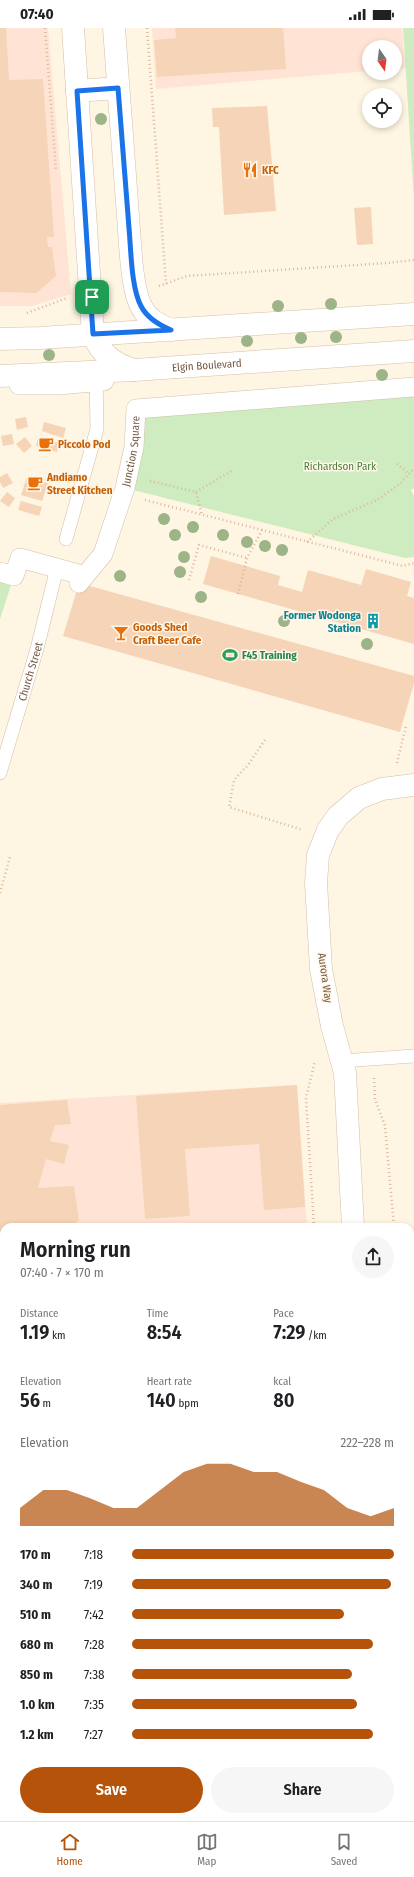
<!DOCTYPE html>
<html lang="en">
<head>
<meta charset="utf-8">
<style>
	body { margin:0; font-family:"Fira Sans Condensed",sans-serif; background:#f6f6f6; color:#202124; height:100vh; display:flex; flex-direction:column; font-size:15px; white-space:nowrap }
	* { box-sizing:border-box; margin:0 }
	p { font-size:13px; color:#757577 }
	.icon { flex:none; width:22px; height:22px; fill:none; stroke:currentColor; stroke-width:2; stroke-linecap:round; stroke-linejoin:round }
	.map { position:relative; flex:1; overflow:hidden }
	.drawer { position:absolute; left:0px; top:1195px; width:414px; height:598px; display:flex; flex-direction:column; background:#fff; border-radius:12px 12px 0 0; box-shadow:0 2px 6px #0003 }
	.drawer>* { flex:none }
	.needle { width:26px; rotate:166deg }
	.buttons { position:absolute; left:362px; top:12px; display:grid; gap:8px }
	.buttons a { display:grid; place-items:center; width:40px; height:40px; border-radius:50%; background:#fff; box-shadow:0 2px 6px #0003; font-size:20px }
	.pin { position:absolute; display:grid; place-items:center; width:34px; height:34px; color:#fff; margin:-17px; border-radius:8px; box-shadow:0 2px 6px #0006 }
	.round { display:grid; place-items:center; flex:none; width:42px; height:42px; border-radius:21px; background:#f6f6f6 }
	.head { display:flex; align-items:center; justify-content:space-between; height:68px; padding:0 20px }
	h1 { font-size:22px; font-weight:600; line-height:30px }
	.figures { display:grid; grid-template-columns:repeat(3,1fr); gap:6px; height:68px; padding:4px 20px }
	.figures div { display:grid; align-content:center }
	.figures b { font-size:20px; font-weight:600 }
	.figures small { font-size:11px; font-weight:400 }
	.figures p { font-size:11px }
	.chart { height:112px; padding:8px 20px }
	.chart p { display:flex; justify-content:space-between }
	.chart svg { width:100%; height:72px; margin-top:4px; fill:#b45309; opacity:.7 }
	.cta { display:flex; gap:8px; margin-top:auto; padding:8px 20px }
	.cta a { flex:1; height:46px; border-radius:24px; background:#b45309; color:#fff; font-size:16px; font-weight:600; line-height:46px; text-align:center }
	.cta a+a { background:#f6f6f6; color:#202124 }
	ul { padding:0 20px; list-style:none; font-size:13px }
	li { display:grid; grid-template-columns:64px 48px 1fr; align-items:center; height:30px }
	li i { height:10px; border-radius:5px; background:#b45309 }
	.status { display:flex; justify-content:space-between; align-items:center; height:28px; padding:0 20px; background:#fff; direction:ltr }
	.status svg { height:11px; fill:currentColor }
	.tabs { display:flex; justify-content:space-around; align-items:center; height:56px; border-top:1px solid #e0e0e0; background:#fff; font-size:11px; color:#757577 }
	.tabs a { display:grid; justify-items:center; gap:2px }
	.tabs .selected { color:#b45309 }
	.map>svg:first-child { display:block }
	.residential { fill:#f6e7d0 }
	.commercial { fill:#ffe4d5 }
	.green { fill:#ceecbf }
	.building { fill:#f5d4b7 }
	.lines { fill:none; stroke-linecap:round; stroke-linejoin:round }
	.service-casing { stroke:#d2bfaa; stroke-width:14 }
	.pedestrian-casing { stroke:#d2bfaa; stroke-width:20 }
	.minor-casing { stroke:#d2bfaa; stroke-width:23 }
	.tertiary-casing { stroke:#d2bfaa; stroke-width:23 }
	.secondary-casing { stroke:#d5bfa7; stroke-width:23 }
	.path { stroke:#dab89b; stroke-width:2.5; stroke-dasharray:1 3; stroke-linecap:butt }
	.service { stroke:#fff; stroke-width:13 }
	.pedestrian { stroke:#fff; stroke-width:19 }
	.minor { stroke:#fff; stroke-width:22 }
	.tertiary { stroke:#fff; stroke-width:22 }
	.secondary { stroke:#fff; stroke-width:22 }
	.tree { fill:#9cb487 }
	.route-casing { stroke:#fff; stroke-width:8 }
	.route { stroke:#1a73e8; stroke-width:5 }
	.labels { text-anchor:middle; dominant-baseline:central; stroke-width:3; stroke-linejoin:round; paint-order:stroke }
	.food-label { font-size:11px; font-weight:bold; fill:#c56008; stroke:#fff8ea; text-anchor:start }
	.street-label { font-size:11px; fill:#775b46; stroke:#fff8ea }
	.park-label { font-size:11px; fill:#4c7e3d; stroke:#fff8ea }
	.culture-label { font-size:11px; font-weight:bold; fill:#0d838f; stroke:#fff8ea; text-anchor:end }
	.leisure-label { font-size:11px; font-weight:bold; fill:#27864d; stroke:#fff8ea; text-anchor:start }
</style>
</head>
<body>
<div class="status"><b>07:40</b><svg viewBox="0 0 49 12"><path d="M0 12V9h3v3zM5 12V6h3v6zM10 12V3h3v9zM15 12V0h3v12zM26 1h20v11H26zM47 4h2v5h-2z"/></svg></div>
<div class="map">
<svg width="414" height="1793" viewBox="0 0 414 1793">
	<rect width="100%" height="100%" fill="#fef5e2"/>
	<g class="residential">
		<polygon points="410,1319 414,1319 414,1548 410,1547"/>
		<polygon points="410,1627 414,1628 414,1793 255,1793 256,1789 410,1789"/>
		<polygon points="0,1668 4,1669 4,1789 139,1789 138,1793 0,1793"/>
	</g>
	<g class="commercial">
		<polygon points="0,0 48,0 71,266 32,278 0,278"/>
		<polygon points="152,0 402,0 405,40 395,41 395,19 369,19 369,43 156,61"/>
		<polygon points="297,1057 307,1199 4,1199 4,1237 0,1238 0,1075"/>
	</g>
	<g class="green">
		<polygon points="403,0 414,0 414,171"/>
		<polygon points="414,359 414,460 411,462 414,468 414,529 405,530 125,460 136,381"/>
		<polygon points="0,544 14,548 0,591"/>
	</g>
	<g class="building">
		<polygon points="0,0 6,0 9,52 43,51 54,209 47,209 48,219 52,219 56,248 36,265 0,264"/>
		<polygon points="175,0 283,0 286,41 157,49 154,12 176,10"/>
		<polygon points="267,78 276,183 224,187 219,99 213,99 212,80"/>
		<polygon points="371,179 373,216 357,217 354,180"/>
		<polygon points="26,389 28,399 17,402 15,391"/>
		<polygon points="44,394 66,400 63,410 42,403"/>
		<polygon points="12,406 14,416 3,418 1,408"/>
		<polygon points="25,409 32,418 24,425 16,416"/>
		<polygon points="38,409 59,415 57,424 36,418"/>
		<polygon points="7,445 13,455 3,460 0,454 0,449"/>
		<polygon points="27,449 48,455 42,473 21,467"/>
		<polygon points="7,464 15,470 9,479 0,473"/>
		<polygon points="21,473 42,479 39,488 18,482"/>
		<polygon points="211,528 280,548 278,557 302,564 308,542 361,557 366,541 411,554 407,568 414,570 414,616 203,556"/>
		<polygon points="79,555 414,648 414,655 400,704 63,608"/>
		<polygon points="297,1057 305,1179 264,1182 259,1116 185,1121 190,1188 145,1191 136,1068"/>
		<polygon points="67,1072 71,1096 55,1097 50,1113 69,1117 64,1136 46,1131 38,1160 74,1158 79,1192 72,1199 4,1199 4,1218 0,1216 0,1077"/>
		<rect x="410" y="1336" width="4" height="74"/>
		<polygon points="0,1342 4,1343 4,1429 1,1440 4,1440 4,1491 0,1490"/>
		<polygon points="410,1468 414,1469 414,1488 410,1500"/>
		<polygon points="0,1670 4,1671 4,1692 0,1690"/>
		<polygon points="414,1715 414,1756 410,1755 410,1728"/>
		<polygon points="0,1789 13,1793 0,1793"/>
		<polygon points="40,1789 115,1789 114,1793 39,1793"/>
		<polygon points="309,1789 360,1789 369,1791 368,1793 308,1793"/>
	</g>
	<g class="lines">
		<g class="service-casing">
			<g id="service">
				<polyline points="66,511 97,401 96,345"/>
				<path id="s1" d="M0,745L37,621L57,540"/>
				<polyline points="342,1033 414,1028"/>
			</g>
		</g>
		<g class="pedestrian-casing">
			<g id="pedestrian">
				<polyline points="19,357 58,357 104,353"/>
				<path id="s2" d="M0,544L14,548L20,530L82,547L79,555L103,526L125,460L134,419L136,381L414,359"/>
			</g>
		</g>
		<g class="minor-casing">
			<g id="minor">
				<polyline points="353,1199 345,1045 332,998 321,941 316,855 318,827 328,802 338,788 359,770 382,761 414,757"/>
				<polyline points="410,1584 414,1585"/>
				<polyline points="195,1793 196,1789"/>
			</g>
		</g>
		<g class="tertiary-casing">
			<g id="tertiary">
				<path d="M73,0L93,307C101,326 114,336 134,342"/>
				<path d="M114,0C119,63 123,125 128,188C130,211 131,259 141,278C147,291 159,297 171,302"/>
				<polyline points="77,63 118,60"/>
				<polyline points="410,1241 414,1241"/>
				<polyline points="0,1270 4,1270"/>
				<polyline points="410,1277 414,1277"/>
				<polyline points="0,1307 4,1307"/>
			</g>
		</g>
		<g class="secondary-casing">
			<g id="secondary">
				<polyline points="0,311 40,310 414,286"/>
				<path id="s3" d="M0,348L134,342L414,323"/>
			</g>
		</g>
		<g class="path">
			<polyline points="45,0 56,142"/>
			<polyline points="147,0 166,256"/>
			<polyline points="159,258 187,248 387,235 414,232"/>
			<polyline points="27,285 67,270"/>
			<polyline points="397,436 409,446"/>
			<polyline points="150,453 196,464 202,487"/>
			<polyline points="196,464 233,442"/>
			<polyline points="145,472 403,538 414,535"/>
			<polyline points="307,514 333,491 377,472 401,455 414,440"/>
			<polyline points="189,552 199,517 247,530"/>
			<polyline points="238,566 247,530 262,502"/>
			<polyline points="265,712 248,737 234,752 229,779 303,802"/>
			<polyline points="397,735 406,698"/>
			<polyline points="0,865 10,829"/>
			<polyline points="374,1050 375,1071 385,1098 394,1199"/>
			<polyline points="314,1199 306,1070 315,1033"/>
			<polyline points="410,1208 414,1207"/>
			<polyline points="0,1240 4,1240"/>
			<polyline points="410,1311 414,1310"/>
		</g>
		<use href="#service" class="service"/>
		<use href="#pedestrian" class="pedestrian"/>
		<use href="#minor" class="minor"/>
		<use href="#tertiary" class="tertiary"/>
		<use href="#secondary" class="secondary"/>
	</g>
	<g class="tree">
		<circle cx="101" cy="91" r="6"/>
		<circle cx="331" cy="276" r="6"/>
		<circle cx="278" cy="278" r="6"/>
		<circle cx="336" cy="309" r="6"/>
		<circle cx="301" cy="310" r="6"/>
		<circle cx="247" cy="313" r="6"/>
		<circle cx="49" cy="327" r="6"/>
		<circle cx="382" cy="347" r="6"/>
		<circle cx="164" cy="491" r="6"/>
		<circle cx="193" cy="499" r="6"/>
		<circle cx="175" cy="507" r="6"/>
		<circle cx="223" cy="507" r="6"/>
		<circle cx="247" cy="514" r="6"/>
		<circle cx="265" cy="518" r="6"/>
		<circle cx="282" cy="522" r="6"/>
		<circle cx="184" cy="529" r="6"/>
		<circle cx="180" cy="544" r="6"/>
		<circle cx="120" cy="548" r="6"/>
		<circle cx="201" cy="569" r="6"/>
		<circle cx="284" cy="593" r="6"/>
		<circle cx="367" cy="616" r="6"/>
	</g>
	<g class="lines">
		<g class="route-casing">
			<path id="route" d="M118,60C122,106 125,153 129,200C131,221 131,259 141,278C147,290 159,297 171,302L93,306L77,63Z"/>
		</g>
		<use href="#route" class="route"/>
	</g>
	<defs>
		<g id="restaurant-bare" transform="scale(1.2)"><path d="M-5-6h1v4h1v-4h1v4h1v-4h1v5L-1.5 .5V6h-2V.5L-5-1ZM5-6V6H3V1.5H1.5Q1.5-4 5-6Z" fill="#e8710a" stroke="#fff8ea" stroke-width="2.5" paint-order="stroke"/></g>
		<g id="cafe-bare" transform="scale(1.2)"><path d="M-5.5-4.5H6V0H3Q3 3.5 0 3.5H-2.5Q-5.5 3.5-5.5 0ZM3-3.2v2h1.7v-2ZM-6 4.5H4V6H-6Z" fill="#e8710a" stroke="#fff8ea" stroke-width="2.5" paint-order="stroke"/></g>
		<g id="building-bare" transform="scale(1.2)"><path d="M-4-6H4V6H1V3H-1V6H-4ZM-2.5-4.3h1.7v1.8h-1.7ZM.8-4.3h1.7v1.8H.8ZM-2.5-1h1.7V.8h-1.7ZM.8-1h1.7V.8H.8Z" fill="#0f9aa8" stroke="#fff8ea" stroke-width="2.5" paint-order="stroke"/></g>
		<g id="bar-bare" transform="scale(1.2)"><path d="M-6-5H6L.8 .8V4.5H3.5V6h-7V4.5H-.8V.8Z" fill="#e8710a" stroke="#fff8ea" stroke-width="2.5" paint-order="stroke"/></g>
		<g id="stadium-bare" transform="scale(1.2)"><path d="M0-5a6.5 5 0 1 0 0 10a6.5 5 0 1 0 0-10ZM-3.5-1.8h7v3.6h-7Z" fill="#2e9e5b" stroke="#fff8ea" stroke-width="2.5" paint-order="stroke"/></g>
	</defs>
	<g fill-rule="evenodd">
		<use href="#restaurant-bare" x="250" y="142"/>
		<use href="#cafe-bare" x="46" y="416"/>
		<use href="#cafe-bare" x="35" y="455"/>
		<use href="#building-bare" x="373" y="593"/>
		<use href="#bar-bare" x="121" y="605"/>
		<use href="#stadium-bare" x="230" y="627"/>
	</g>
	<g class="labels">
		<g class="food-label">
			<text x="262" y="142">KFC</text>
			<text x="58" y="416">Piccolo Pod</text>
			<text x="47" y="449">Andiamo<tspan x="47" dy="13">Street Kitchen</tspan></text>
			<text x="133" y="599">Goods Shed<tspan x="133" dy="13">Craft Beer Cafe</tspan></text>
		</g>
		<g class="street-label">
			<text stroke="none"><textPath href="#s3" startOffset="207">Elgin Boulevard</textPath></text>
			<text stroke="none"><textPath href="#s2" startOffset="251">Junction Square</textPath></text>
			<text stroke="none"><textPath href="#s1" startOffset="106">Church Street</textPath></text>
			<text transform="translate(325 950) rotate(82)">Aurora Way</text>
		</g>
		<g class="park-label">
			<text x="340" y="438">Richardson Park</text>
		</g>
		<g class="culture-label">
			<text x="361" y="587">Former Wodonga<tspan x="361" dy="13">Station</tspan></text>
		</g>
		<g class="leisure-label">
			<text x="242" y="627">F45 Training</text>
		</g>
	</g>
</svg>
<div class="buttons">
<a><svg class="needle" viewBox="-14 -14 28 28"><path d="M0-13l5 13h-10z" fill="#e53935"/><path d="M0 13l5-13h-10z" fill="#757577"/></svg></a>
<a><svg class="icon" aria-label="locate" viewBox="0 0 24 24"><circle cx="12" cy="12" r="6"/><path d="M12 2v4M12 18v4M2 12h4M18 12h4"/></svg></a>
</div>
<div class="pin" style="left:92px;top:269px;background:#1e9e55"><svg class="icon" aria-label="arrive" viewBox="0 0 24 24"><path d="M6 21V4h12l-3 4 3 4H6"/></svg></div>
<section class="drawer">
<div class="head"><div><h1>Morning run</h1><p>07:40 · 7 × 170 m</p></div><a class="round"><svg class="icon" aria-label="share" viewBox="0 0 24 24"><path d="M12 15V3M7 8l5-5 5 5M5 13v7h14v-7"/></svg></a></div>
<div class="figures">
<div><p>Distance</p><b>1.19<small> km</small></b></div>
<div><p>Time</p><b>8:54</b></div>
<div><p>Pace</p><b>7:29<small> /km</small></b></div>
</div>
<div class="figures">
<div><p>Elevation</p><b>56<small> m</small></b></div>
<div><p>Heart rate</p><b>140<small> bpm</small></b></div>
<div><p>kcal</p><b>80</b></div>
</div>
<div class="chart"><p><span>Elevation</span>222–228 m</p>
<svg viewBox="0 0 160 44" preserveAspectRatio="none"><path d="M0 44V33L10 22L20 22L30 27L40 33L50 33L60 22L70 11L80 6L90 6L100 11L110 11L120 17L130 22L140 33L150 38L160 33V44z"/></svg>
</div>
<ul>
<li><b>170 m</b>7:18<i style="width:100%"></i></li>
<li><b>340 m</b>7:19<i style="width:99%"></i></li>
<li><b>510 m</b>7:42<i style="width:81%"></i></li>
<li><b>680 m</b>7:28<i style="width:92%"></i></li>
<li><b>850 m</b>7:38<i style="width:84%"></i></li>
<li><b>1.0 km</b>7:35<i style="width:86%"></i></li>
<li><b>1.2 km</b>7:27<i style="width:92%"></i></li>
</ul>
<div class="cta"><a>Save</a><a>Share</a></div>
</section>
</div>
<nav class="tabs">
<a class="selected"><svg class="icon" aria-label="home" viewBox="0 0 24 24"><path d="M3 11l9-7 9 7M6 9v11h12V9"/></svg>Home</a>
<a><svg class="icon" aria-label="map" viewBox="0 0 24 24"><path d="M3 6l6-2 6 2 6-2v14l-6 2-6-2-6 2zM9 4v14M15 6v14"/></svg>Map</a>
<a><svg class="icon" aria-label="saved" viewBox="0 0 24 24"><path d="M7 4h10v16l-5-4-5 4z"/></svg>Saved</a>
</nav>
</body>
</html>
